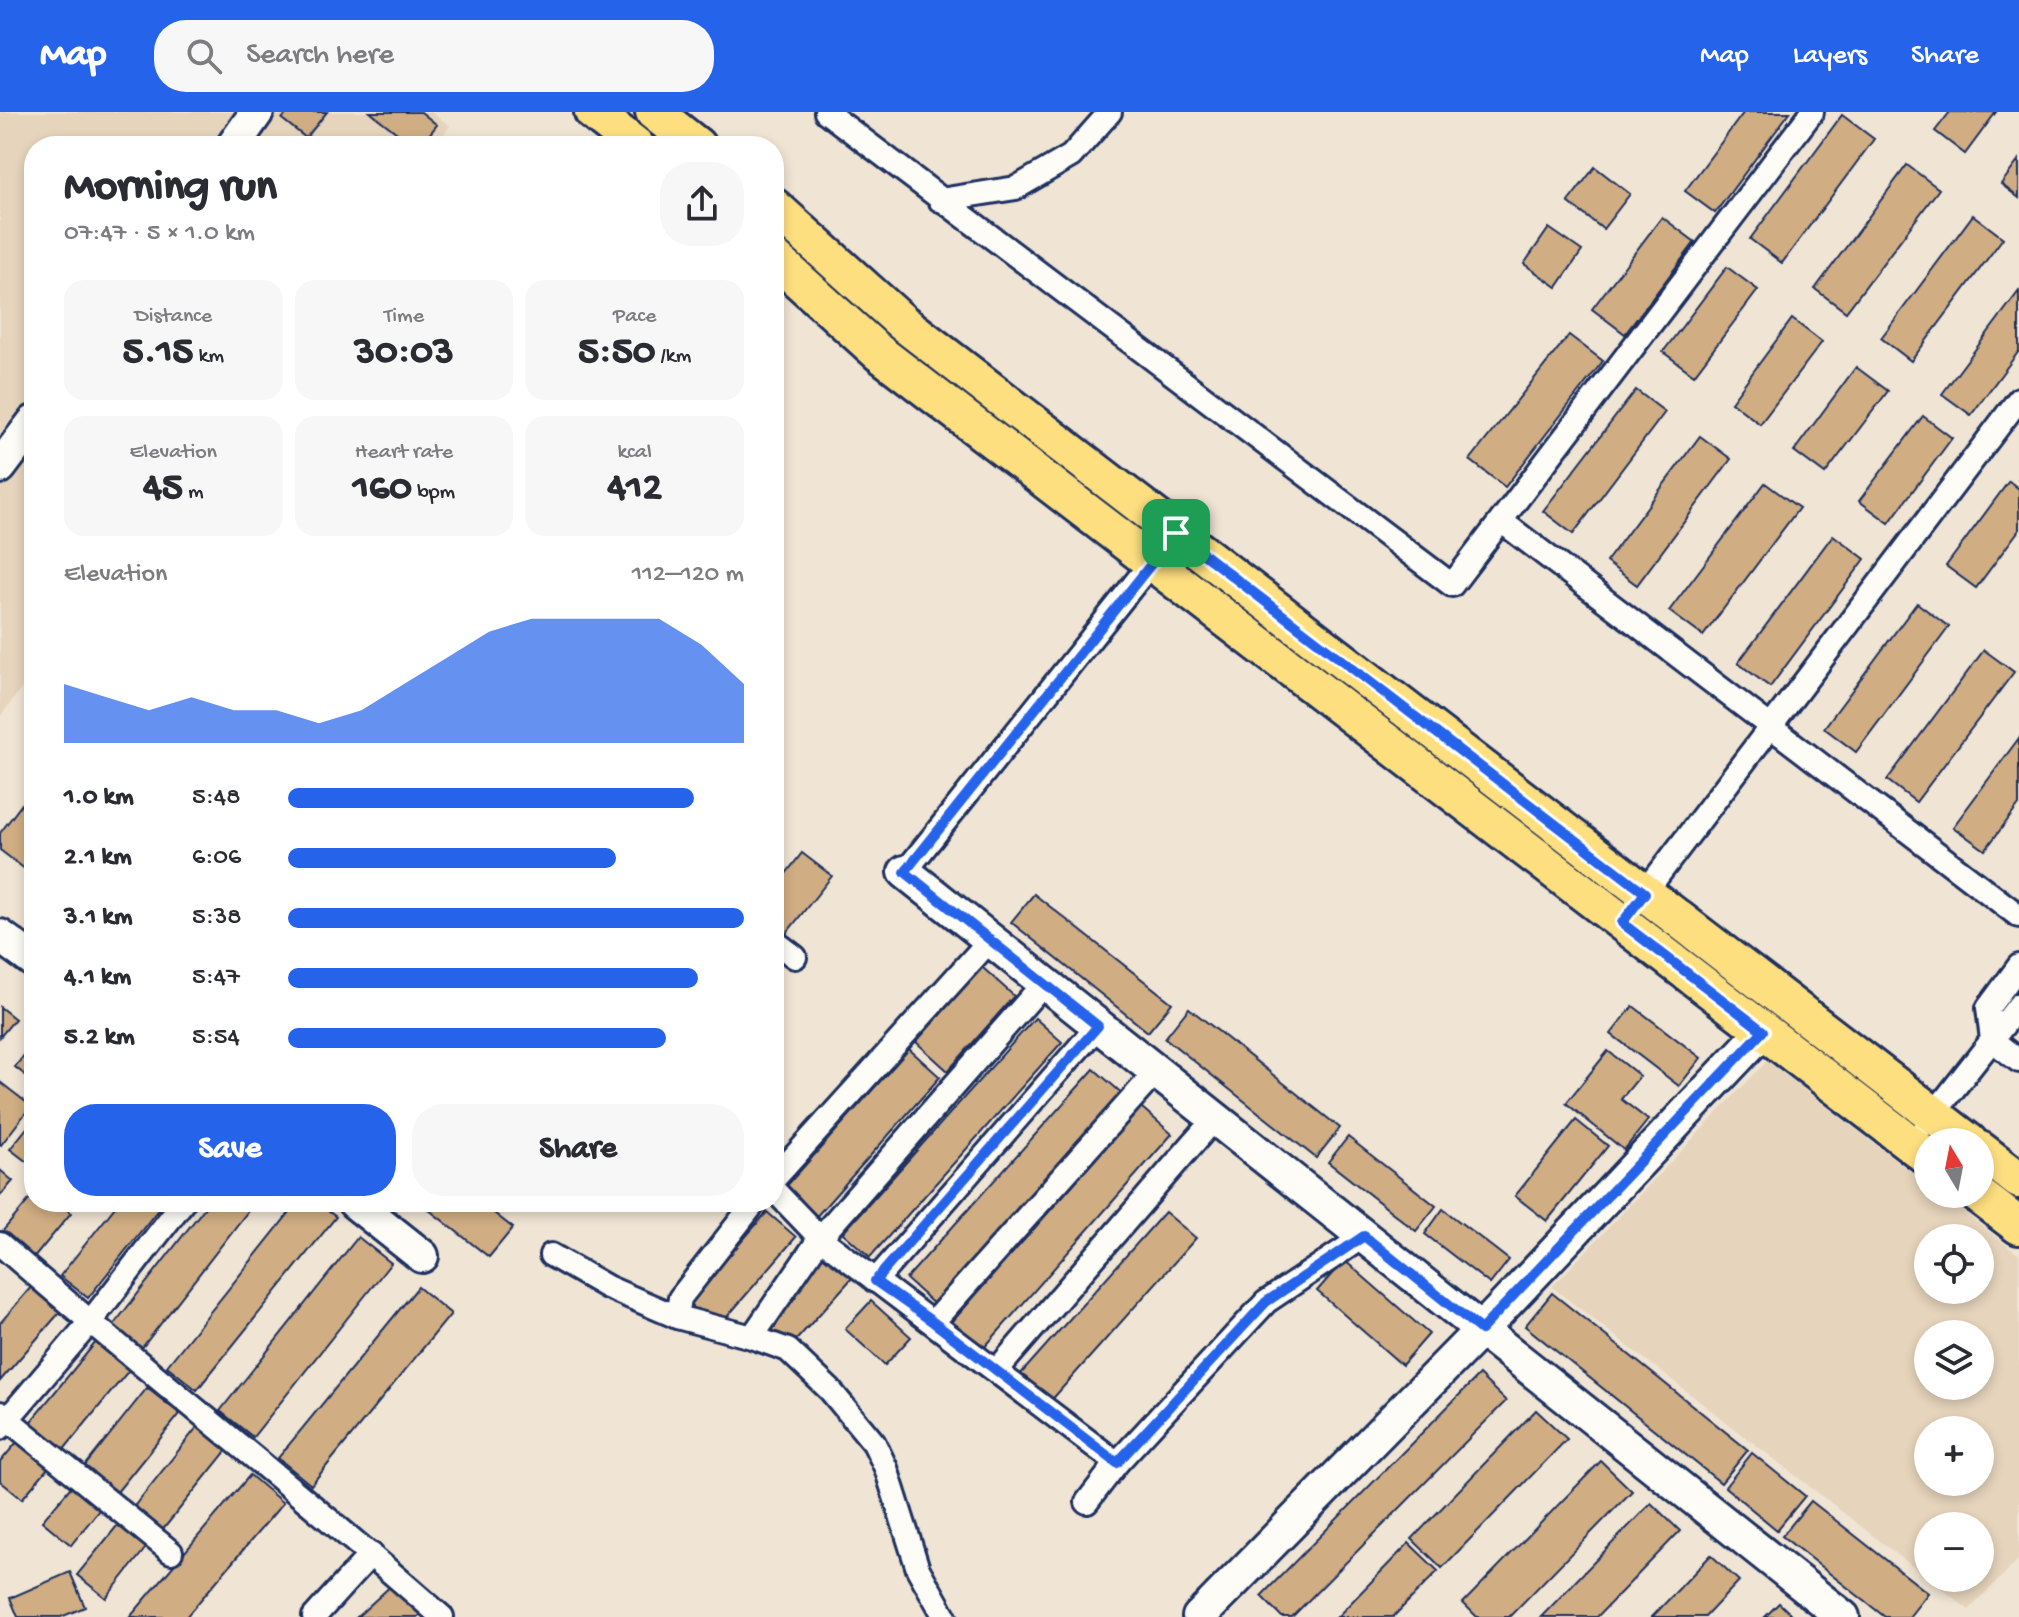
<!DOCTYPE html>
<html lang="en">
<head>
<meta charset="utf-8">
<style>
	body { margin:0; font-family:"Gochi Hand",sans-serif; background:#f7f7f7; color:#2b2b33; height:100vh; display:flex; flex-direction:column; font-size:30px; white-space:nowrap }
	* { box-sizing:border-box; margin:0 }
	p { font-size:26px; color:#7c7c81 }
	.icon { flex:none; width:44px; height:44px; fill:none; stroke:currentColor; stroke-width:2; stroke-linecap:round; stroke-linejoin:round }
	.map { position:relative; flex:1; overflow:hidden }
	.sheet { position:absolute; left:24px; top:24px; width:760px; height:1076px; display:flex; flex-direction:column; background:#fff; border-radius:32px; box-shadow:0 4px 12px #0003 }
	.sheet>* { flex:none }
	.needle { width:52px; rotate:350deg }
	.buttons { position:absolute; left:1914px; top:1016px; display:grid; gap:16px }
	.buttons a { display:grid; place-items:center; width:80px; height:80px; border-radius:50%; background:#fff; box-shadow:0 4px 12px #0003; font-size:40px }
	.pin { position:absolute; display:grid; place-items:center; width:68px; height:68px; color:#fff; margin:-34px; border-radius:16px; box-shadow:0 4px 12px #0006 }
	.round { display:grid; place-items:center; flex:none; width:84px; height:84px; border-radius:32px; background:#f7f7f7 }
	.overview { display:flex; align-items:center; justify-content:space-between; height:136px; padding:0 40px }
	h1 { font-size:44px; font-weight:800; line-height:60px }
	.metrics { display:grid; grid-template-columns:repeat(3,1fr); gap:12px; height:136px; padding:8px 40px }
	.metrics div { display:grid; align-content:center; border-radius:20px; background:#f7f7f7; text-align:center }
	.metrics b { font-size:40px; font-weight:800 }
	.metrics small { font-size:22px; font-weight:400 }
	.metrics p { font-size:22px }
	.chart { height:224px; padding:16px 40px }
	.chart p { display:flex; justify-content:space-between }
	.chart svg { width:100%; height:144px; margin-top:8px; fill:#2563eb; opacity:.7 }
	.primary-button { display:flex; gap:16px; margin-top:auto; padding:16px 40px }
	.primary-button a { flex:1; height:92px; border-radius:32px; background:#2563eb; color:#fff; font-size:32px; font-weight:800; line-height:92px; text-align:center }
	.primary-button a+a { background:#f7f7f7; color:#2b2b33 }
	ul { padding:0 40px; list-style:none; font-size:26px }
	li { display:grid; grid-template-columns:128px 96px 1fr; align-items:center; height:60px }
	li i { height:20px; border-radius:10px; background:#2563eb }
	header { display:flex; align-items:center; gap:48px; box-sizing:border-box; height:112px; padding:0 40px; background:#2563eb; color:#fff }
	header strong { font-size:38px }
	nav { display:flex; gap:44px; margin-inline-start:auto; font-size:28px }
	.search { width:560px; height:72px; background:#f7f7f7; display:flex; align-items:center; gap:20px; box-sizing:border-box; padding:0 28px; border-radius:32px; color:#7c7c81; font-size:30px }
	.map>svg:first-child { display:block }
	.built { fill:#e6d4bc; fill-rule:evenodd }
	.building { fill:#d0ad83; stroke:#1b2f5e; stroke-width:2 }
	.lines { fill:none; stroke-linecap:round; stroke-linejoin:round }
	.street-casing { stroke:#1b2f5e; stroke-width:28 }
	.secondary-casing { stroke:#1b2f5e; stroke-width:38 }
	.primary-casing { stroke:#1b2f5e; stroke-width:42 }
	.street { stroke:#fdfcf7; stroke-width:22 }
	.secondary { stroke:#fdfcf7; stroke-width:32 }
	.primary { stroke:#fedf80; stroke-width:36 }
	.route-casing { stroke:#fff; stroke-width:16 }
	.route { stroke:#2563eb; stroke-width:10 }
</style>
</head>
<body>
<header>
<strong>Map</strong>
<div class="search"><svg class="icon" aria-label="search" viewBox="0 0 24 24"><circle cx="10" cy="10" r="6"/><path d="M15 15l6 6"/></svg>Search here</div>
<nav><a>Map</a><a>Layers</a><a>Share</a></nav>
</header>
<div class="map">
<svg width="2019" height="1505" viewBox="0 0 2019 1505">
	<rect width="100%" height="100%" fill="#f0e4d4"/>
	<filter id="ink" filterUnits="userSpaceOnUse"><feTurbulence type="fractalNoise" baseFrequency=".0125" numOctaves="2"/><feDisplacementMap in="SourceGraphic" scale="16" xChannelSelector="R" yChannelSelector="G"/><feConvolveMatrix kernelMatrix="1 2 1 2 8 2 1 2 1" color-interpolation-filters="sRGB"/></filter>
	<g filter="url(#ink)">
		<g class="built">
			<polygon points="0,0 431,0 450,14 435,34 34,34 34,560 0,605"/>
			<path d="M1767,949L1928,1073V1082H1940L2019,1143V1447L1969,1498L1552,1175ZM1928,1126H1980V1178H1928ZM1928,1222H1980V1274H1928ZM1928,1318H1980V1370H1928ZM1928,1414H1980V1466H1928Z"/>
		</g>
		<g class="building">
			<polygon points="288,0 327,0 306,26 282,7"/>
			<polygon points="370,0 421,0 437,13 420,34 370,34 378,24 389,32 397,21"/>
			<polygon points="1744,0 1790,0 1715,101 1685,79"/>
			<polygon points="1950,0 1996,0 1965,42 1935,19"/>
			<polygon points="1842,3 1874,27 1782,151 1750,127"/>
			<polygon points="2019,48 2019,86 2001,72"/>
			<polygon points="1907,53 1939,77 1846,200 1815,177"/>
			<polygon points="1595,55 1630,82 1603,117 1568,90"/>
			<polygon points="1973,103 2003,126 1911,249 1881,226"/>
			<polygon points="1662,105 1695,130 1625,222 1592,197"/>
			<polygon points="1549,116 1582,139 1557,175 1524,152"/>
			<polygon points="1727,155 1758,178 1694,263 1663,240"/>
			<polygon points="2019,179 2019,239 1971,303 1942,282"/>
			<polygon points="1792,207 1822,230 1760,312 1731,290"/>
			<polygon points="1569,223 1603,249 1505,375 1470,348"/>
			<polygon points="1856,255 1888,279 1825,362 1794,339"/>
			<polygon points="1636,278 1665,300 1573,422 1543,399"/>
			<polygon points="1923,304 1952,326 1889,411 1859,389"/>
			<polygon points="1700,324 1731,347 1637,473 1606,450"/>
			<polygon points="2009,369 2019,377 2019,418 1976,476 1946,454"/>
			<polygon points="1765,371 1799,396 1703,524 1669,499"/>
			<polygon points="1833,423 1865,447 1770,575 1738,551"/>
			<polygon points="1917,491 1949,515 1856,640 1824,616"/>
			<polygon points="1984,538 2014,560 1916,690 1887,668"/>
			<polygon points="2019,626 2019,693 1985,738 1953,715"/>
			<polygon points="22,692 34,701 34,764 0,738 0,721"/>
			<polygon points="802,741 832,764 785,823 774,814 774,777"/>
			<polygon points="1034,782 1172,891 1148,920 1011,810"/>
			<polygon points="982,855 1014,884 948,959 916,930"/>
			<polygon points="1633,894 1701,946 1679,974 1611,922"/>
			<polygon points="0,895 15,907 0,925"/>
			<polygon points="1189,896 1340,1016 1316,1046 1165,926"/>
			<polygon points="1035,906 1062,930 870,1145 843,1121"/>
			<polygon points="34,930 34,970 15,955"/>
			<polygon points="909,937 940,965 815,1106 783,1078"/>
			<polygon points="1608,939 1640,964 1621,987 1648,1008 1624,1038 1566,991"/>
			<polygon points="1094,957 1124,983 936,1194 906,1167"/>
			<polygon points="0,970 31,994 1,1033 0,1032"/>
			<polygon points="1141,995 1172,1022 983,1237 952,1210"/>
			<polygon points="34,1007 34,1049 31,1053 10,1037"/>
			<polygon points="1576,1008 1608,1034 1547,1109 1515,1084"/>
			<polygon points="1348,1025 1436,1094 1416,1119 1328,1050"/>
			<polygon points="0,1058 13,1069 0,1084"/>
			<polygon points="34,1082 34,1090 57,1090 71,1101 33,1147 1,1121"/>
			<polygon points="119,1090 164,1090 88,1186 60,1164"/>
			<polygon points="209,1090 255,1090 141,1237 112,1215"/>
			<polygon points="298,1090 316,1090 336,1105 197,1278 167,1254"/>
			<polygon points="419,1090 480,1090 513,1116 489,1145"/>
			<polygon points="1443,1097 1509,1148 1490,1172 1425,1122"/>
			<polygon points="767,1100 796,1125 714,1220 685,1195"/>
			<polygon points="1165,1100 1196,1126 1048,1292 1018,1265"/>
			<polygon points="358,1125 391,1151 253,1325 220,1299"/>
			<polygon points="824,1142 852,1166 789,1236 762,1212"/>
			<polygon points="1344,1148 1429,1222 1402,1253 1317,1179"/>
			<polygon points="32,1174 61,1199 0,1269 0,1211"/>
			<polygon points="418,1175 451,1202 311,1373 278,1346"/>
			<polygon points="1552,1181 1748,1338 1721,1371 1525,1214"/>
			<polygon points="871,1189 911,1225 885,1253 845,1217"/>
			<polygon points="96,1230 130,1257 61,1341 27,1314"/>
			<polygon points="1479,1263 1506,1289 1292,1505 1282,1505 1261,1484"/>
			<polygon points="147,1276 180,1302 113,1385 81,1359"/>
			<polygon points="1536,1298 1567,1327 1442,1456 1412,1427"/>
			<polygon points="198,1314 227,1338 161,1420 132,1397"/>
			<polygon points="17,1330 48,1356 22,1387 0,1369 0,1350"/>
			<polygon points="1752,1341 1805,1384 1777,1418 1725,1375"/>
			<polygon points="1601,1349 1632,1379 1509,1505 1477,1505 1463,1491"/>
			<polygon points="250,1363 283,1391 186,1505 130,1505"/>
			<polygon points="75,1370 103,1393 71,1433 42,1409"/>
			<polygon points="1811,1389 1928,1481 1909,1505 1885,1505 1782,1424"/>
			<polygon points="1651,1391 1680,1419 1597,1505 1541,1505"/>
			<polygon points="121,1409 149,1432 106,1486 77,1463"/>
			<polygon points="1409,1431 1438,1459 1393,1505 1337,1505"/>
			<polygon points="1711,1443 1739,1469 1705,1505 1652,1505"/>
			<polygon points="70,1460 85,1495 61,1505 18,1505 10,1486"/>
			<polygon points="395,1470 423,1500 417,1505 357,1505"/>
			<polygon points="1779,1491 1794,1505 1765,1505"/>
		</g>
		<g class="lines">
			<g class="street-casing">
				<g id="street">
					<polyline points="826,0 1452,473 1812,0"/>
					<polyline points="940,88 1016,76 1071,44 1110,0"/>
					<polyline points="1501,409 2019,804"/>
					<polyline points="905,760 1159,441"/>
					<polyline points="1637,791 2019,287"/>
					<polyline points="774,829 795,845"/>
					<polyline points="2019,893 1992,928 2019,949"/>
					<polyline points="1926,1012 1992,928 1988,896 2019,854"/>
					<polyline points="774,1067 990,828"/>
					<polyline points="774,1078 820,1126 1117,1351"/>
					<path d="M0,1132C145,1260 298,1377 442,1505"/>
					<polyline points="551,1143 607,1175 677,1205 752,1225 788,1238 830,1278 874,1331 886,1356 918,1457 945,1505"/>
					<polyline points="875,1169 1098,914"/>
					<polyline points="677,1205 680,1186 755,1090"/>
					<polyline points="933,1210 1156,960"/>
					<polyline points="752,1225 820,1126 1044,871"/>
					<polyline points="997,1258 1215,1006"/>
					<polyline points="0,1301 171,1440"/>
					<polyline points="0,1316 91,1209 183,1090"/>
					<polyline points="1087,1390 1117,1351 1266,1190 1364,1124"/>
					<polyline points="314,1505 371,1442"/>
				</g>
			</g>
			<g class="secondary-casing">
				<g id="secondary">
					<polyline points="233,34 257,0"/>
					<polyline points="0,355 34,310"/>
					<polyline points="905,760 1843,1505"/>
					<polyline points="0,824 34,849"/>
					<polyline points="354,1090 422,1144"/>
					<polyline points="1199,1505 1481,1218 1763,919"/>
				</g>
			</g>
			<g class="primary-casing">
				<g id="primary">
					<polyline points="593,0 636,34"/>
					<polyline points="654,0 697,34"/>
					<polyline points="774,95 903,211 1969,1030"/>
					<polyline points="774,146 878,240 1928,1045"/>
					<polyline points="1980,1038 2019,1068"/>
					<polyline points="1977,1082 2019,1114"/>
				</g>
			</g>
			<use href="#street" class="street"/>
			<use href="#secondary" class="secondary"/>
			<use href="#primary" class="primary"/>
		</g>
	</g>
	<g class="lines" filter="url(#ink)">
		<g class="route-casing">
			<polygon id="route" points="1176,421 1645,781 1622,811 1763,919 1481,1218 1364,1124 1266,1190 1117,1351 933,1210 875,1169 1098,914 905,760"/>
		</g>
		<use href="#route" class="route"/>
	</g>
</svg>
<div class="buttons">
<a><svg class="needle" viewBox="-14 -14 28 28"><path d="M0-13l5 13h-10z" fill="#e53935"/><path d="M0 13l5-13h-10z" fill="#7c7c81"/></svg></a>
<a><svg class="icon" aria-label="locate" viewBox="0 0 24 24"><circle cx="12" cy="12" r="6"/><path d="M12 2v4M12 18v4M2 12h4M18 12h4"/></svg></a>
<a><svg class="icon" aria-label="layers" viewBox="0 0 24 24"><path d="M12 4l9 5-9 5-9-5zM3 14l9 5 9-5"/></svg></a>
<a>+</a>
<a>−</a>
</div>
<div class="pin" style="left:1176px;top:421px;background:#1e9e55"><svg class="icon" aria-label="arrive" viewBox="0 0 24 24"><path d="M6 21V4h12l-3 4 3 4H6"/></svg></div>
<section class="sheet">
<div class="overview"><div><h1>Morning run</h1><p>07:47 · 5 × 1.0 km</p></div><a class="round"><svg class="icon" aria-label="share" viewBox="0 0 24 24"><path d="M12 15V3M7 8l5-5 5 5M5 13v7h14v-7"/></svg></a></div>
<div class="metrics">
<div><p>Distance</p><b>5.15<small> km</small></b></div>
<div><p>Time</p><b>30:03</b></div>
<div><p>Pace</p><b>5:50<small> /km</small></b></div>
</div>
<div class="metrics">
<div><p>Elevation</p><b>45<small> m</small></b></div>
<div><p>Heart rate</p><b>160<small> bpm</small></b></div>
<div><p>kcal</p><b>412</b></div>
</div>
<div class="chart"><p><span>Elevation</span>112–120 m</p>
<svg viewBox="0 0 160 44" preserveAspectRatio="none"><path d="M0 44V26L10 30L20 34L30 30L40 34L50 34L60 38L70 34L80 26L90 18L100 10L110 6L120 6L130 6L140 6L150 14L160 26V44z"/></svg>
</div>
<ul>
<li><b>1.0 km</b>5:48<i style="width:89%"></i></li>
<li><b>2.1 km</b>6:06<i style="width:72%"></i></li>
<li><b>3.1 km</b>5:38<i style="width:100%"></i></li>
<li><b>4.1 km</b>5:47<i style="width:90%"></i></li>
<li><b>5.2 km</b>5:54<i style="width:83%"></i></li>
</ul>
<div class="primary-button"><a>Save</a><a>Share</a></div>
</section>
</div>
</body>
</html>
